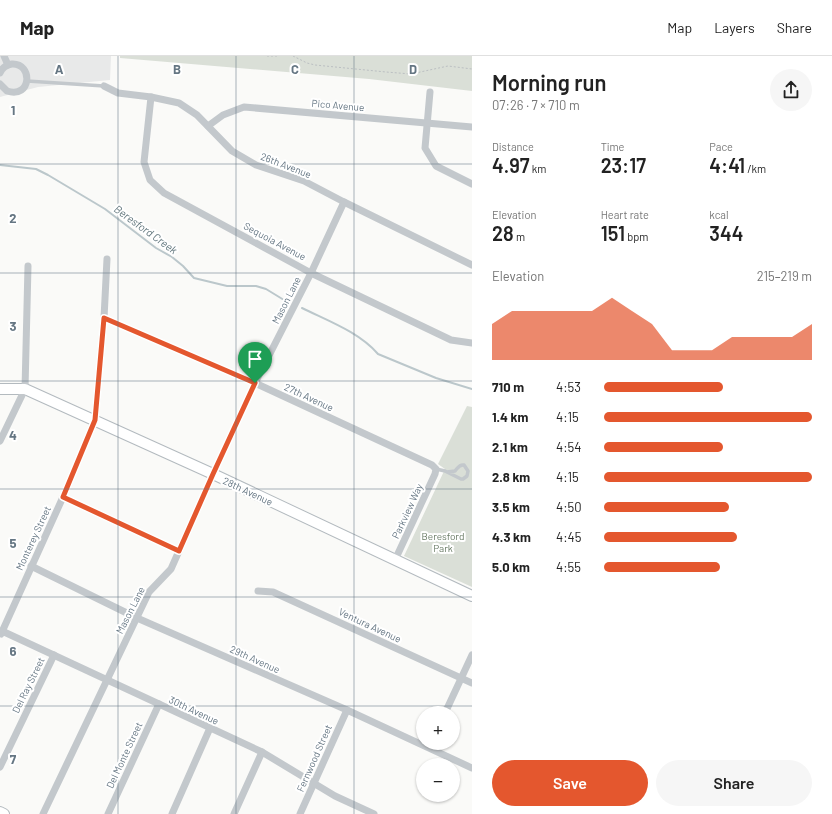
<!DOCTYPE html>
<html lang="en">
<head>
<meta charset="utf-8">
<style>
	body { margin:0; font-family:Barlow,sans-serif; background:#f6f6f6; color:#222; height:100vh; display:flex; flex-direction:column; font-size:15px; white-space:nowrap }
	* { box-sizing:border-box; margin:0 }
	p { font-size:13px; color:#767676 }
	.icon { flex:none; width:22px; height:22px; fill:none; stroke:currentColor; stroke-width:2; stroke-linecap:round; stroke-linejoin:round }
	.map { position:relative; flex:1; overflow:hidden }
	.drawer { display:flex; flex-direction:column; background:#fff; width:360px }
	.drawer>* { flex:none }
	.fabs { position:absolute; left:416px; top:650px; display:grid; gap:8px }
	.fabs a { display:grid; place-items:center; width:44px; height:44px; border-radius:50%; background:#fff; box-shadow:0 1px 3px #0004; font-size:20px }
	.pin { position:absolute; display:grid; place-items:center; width:34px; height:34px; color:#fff; margin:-41px -17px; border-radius:50% 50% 50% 0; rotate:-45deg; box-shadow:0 0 4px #0007 }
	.pin .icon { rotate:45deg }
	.round { display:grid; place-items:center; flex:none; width:42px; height:42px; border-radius:21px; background:#f6f6f6 }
	.head { display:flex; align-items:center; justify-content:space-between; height:68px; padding:0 20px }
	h1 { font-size:22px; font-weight:600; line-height:30px }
	.stats { display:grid; grid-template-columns:repeat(3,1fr); gap:6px; height:68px; padding:4px 20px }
	.stats div { display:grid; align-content:center }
	.stats b { font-size:20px; font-weight:600 }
	.stats small { font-size:11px; font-weight:400 }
	.stats p { font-size:11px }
	.chart { height:112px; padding:8px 20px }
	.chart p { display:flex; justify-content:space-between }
	.chart svg { width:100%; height:72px; margin-top:4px; fill:#e4572e; opacity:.7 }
	.primary-button { display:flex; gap:8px; margin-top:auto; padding:8px 20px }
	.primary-button a { flex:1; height:46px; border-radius:24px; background:#e4572e; color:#fff; font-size:16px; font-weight:600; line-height:46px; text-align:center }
	.primary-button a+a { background:#f6f6f6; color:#222 }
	ul { padding:0 20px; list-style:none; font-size:13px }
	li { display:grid; grid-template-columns:64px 48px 1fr; align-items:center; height:30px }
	li i { height:10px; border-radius:5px; background:#e4572e }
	header { display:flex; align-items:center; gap:24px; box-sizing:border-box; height:56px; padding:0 20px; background:#fff; border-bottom:1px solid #e0e0e0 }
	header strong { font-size:19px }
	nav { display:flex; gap:22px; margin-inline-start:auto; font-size:14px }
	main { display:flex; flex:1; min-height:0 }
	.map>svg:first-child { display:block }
	.built { fill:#e8e9e9 }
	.green { fill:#dadfd7 }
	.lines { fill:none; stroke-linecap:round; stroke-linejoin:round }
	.stream { stroke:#bbc7cb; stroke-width:2 }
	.secondary-casing { stroke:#b3babf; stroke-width:12 }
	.path { stroke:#bbbfc2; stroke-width:1; stroke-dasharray:2 2; stroke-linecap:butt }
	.lane { stroke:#c3c8cc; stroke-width:3.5 }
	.street { stroke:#c3c8cc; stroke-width:7 }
	.secondary { stroke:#fff; stroke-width:10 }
	.route-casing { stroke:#fff; stroke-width:8 }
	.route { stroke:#e4572e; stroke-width:5 }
	.grid { fill:none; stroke:#657683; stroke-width:1; stroke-opacity:0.55 }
	.labels { text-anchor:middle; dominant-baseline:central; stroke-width:4; stroke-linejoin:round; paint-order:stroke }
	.street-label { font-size:10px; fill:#657683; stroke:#fff }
	.park-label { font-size:10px; fill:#687a64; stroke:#fff }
	.water-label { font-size:11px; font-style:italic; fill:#60757c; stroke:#fff }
	.grid-label { font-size:13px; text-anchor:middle; font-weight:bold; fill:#657683; stroke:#fff; stroke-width:4; stroke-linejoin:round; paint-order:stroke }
</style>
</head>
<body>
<header>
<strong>Map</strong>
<nav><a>Map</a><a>Layers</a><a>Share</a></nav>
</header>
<main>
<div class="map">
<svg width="472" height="758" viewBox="0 0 472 758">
	<rect width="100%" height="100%" fill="#fafaf8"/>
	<polygon class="built" points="0,0 111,0 110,24 38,31 0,41"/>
	<g class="green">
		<polygon points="120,0 472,0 472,35 369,23 120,2"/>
		<polygon points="467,350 472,351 472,531 404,500 445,413 438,408"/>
	</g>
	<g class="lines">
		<g class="stream">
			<polyline points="0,109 36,113 48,119 105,153 156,192 172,201 183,210 194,222 227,230 256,230 266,233 284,244"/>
			<path d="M302,252C328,265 359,276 378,298L436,322L472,333"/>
		</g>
		<g class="secondary-casing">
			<g id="secondary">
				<polyline points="0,333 25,333 213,418 472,540"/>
				<polyline points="0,756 4,758"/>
			</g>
		</g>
		<g class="path">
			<polyline points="267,0 277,0"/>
			<polyline points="293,0 307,7 315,9 386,16 411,18 448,10 472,13"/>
		</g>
		<g class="lane">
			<polyline points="27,25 104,30"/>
			<path d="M436,413L445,415L461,423H463L467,420L468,415L464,409C459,408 458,412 455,415L447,416"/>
		</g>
		<g class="street">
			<polyline points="4,0 8,9"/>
			<path d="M0,17C2,12 6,9 12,8C33,7 32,43 7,35L0,28"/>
			<polyline points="104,30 118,37 151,41 179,47 197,59 232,95 256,109 304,125 344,146 472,209"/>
			<polyline points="430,36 425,92 436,110 472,128"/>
			<polyline points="151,41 144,106 150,124 164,137 311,217 451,284 472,287"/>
			<polyline points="208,70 223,59 244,51 472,71"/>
			<polyline points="104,262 255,327 432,409 436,413 435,418 395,504"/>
			<polyline points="0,385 25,333 28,210"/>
			<polyline points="63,441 179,495"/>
			<polyline points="31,510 137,562 347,654 472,712"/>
			<polyline points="258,535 273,536 472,627"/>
			<polyline points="2,575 262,696 335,740 374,758"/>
			<polyline points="1,578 63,441 95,364 104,262 107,203"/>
			<polyline points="445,657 472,599"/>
			<polyline points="0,711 54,599"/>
			<polyline points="43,758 149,536 171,513 213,418 255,327 311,217 344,146"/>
			<polyline points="108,758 159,648"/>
			<polyline points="172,758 210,672"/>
			<polyline points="234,758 262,696"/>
			<polyline points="300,758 347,654"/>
		</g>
		<use href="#secondary" class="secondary"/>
	</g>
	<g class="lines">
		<g class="route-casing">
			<polygon id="route" points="104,262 255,327 213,418 179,495 63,441 95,364"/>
		</g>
		<use href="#route" class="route"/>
	</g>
	<path class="grid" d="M118,0V758M236,0V758M354,0V758M0,108H472M0,217H472M0,325H472M0,433H472M0,541H472M0,650H472"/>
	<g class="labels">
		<g class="street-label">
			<text transform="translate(338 49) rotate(5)">Pico Avenue</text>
			<text transform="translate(286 109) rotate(21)">26th Avenue</text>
			<text transform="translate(275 185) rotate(28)">Sequoia Avenue</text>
			<text transform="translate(286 244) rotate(-63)">Mason Lane</text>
			<text transform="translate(309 341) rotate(25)">27th Avenue</text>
			<text transform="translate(248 435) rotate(25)">28th Avenue</text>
			<text transform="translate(407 455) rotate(-65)">Parkview Way</text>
			<text transform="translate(33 482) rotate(-65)">Monterey Street</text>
			<text transform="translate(130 554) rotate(-63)">Mason Lane</text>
			<text transform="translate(370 569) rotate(25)">Ventura Avenue</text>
			<text transform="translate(255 603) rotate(24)">29th Avenue</text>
			<text transform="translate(28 629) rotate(-64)">Del Ray Street</text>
			<text transform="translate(194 654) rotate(25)">30th Avenue</text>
			<text transform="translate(124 699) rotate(-65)">Del Monte Street</text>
			<text transform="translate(314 702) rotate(-66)">Fernwood Street</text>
		</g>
		<g class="park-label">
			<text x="443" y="480">Beresford<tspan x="443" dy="12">Park</tspan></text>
		</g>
		<g class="water-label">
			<text transform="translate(146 173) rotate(36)">Beresford Creek</text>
		</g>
	</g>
	<g class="grid-label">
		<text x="59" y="18">A</text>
		<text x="177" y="18">B</text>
		<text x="295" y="18">C</text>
		<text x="413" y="18">D</text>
		<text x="13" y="59">1</text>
		<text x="13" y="167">2</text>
		<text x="13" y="275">3</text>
		<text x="13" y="384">4</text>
		<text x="13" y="492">5</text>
		<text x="13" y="600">6</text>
		<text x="13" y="708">7</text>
	</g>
</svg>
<div class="fabs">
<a>+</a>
<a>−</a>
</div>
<div class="pin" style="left:255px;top:327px;background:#1e9e55"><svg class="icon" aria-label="arrive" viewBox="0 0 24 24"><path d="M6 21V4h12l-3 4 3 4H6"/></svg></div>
</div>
<section class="drawer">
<div class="head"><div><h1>Morning run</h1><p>07:26 · 7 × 710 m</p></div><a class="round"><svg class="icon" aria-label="share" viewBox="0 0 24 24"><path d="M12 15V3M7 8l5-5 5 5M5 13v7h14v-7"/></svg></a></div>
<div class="stats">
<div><p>Distance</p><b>4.97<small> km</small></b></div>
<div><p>Time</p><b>23:17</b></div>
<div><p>Pace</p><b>4:41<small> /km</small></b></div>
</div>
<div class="stats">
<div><p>Elevation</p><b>28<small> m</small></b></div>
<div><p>Heart rate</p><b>151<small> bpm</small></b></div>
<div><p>kcal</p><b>344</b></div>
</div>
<div class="chart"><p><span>Elevation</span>215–219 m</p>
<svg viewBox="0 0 160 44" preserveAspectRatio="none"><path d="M0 44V22L10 14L20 14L30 14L40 14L50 14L60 6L70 14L80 22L90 38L100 38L110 38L120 30L130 30L140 30L150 30L160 22V44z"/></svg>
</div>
<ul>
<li><b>710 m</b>4:53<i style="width:57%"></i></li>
<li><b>1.4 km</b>4:15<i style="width:100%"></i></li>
<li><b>2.1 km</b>4:54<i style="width:57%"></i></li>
<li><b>2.8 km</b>4:15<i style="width:100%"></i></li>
<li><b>3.5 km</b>4:50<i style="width:60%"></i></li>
<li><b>4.3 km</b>4:45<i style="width:64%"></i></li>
<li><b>5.0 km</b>4:55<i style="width:56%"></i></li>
</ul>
<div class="primary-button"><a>Save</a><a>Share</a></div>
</section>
</main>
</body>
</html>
